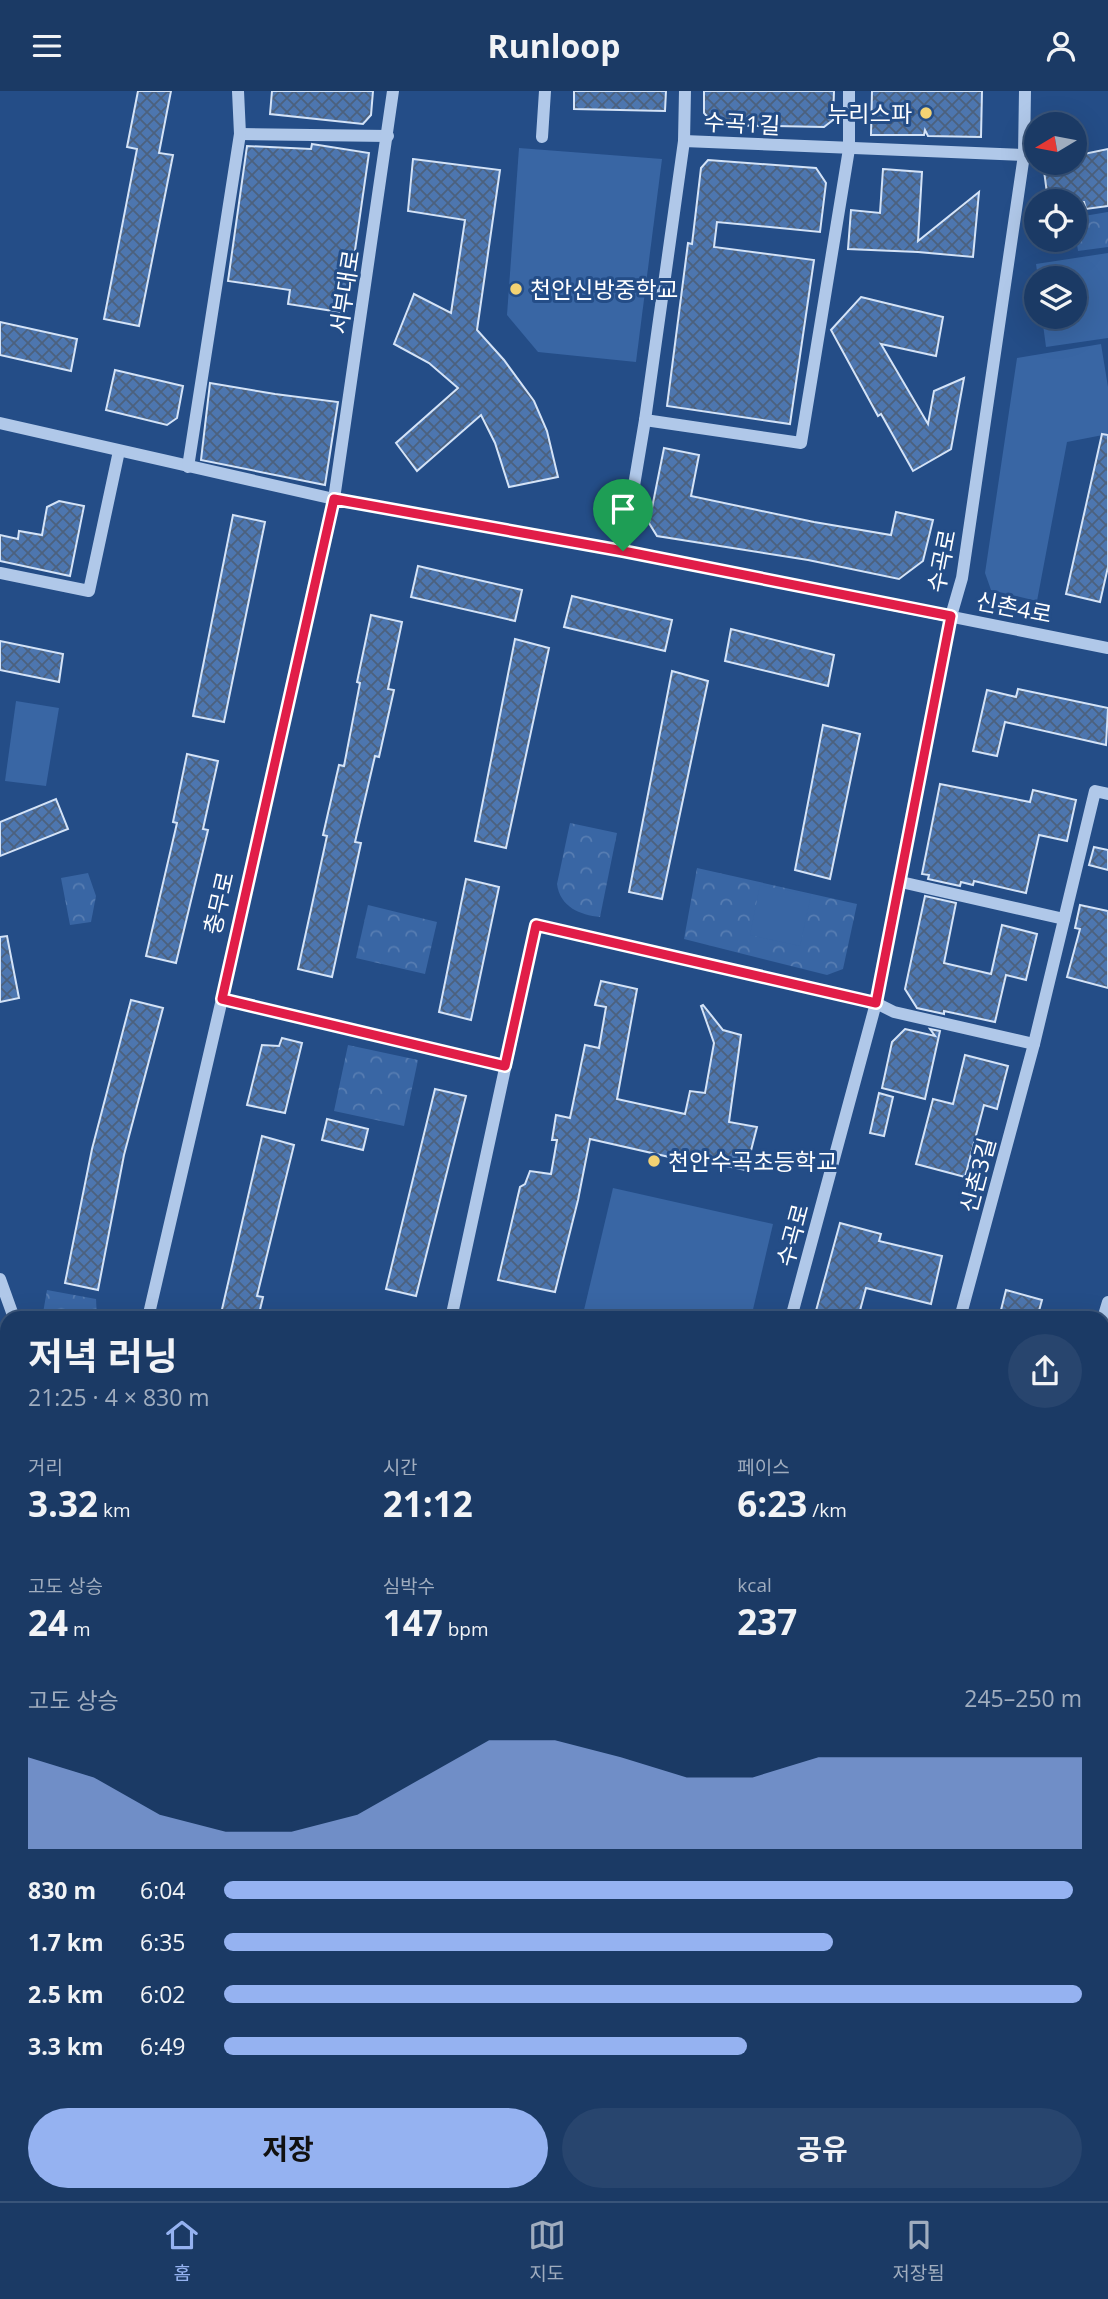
<!DOCTYPE html>
<html lang="ko">
<head>
<meta charset="utf-8">
<style>
	body { margin:0; font-family:"Open Sans","Noto Sans KR",sans-serif; background:#28456e; color:#f1f3f6; height:100vh; display:flex; flex-direction:column; font-size:26px; white-space:nowrap }
	* { box-sizing:border-box; margin:0 }
	p { font-size:23px; color:#a0adbf }
	.icon { flex:none; width:38px; height:38px; fill:none; stroke:currentColor; stroke-width:2; stroke-linecap:round; stroke-linejoin:round }
	.map { position:relative; flex:1; overflow:hidden }
	.details { position:absolute; left:0px; top:1220px; width:1110px; height:891px; display:flex; flex-direction:column; background:#1b3a65; border-radius:21px 21px 0 0; box-shadow:0 7px 28px #0002,0 0 0 2px #395479 }
	.details>* { flex:none }
	.needle { width:46px; rotate:260deg }
	.fabs { position:absolute; left:1024px; top:21px; display:grid; gap:14px }
	.fabs a { display:grid; place-items:center; width:63px; height:63px; border-radius:50%; background:#1b3a65; box-shadow:0 7px 28px #0002,0 0 0 2px #395479; font-size:35px }
	.pin { position:absolute; display:grid; place-items:center; width:60px; height:60px; color:#fff; margin:-72px -30px; border-radius:50% 50% 50% 0; rotate:-45deg; box-shadow:0 0 7px #0007 }
	.pin .icon { rotate:45deg }
	.round { display:grid; place-items:center; flex:none; width:74px; height:74px; border-radius:37px; background:#28456e }
	.headline { display:flex; align-items:center; justify-content:space-between; height:119px; padding:0 28px }
	h1 { font-size:38px; font-weight:700; line-height:52px }
	.stats { display:grid; grid-template-columns:repeat(3,1fr); gap:10px; height:119px; padding:7px 28px }
	.stats div { display:grid; align-content:center }
	.stats b { font-size:35px; font-weight:700 }
	.stats small { font-size:19px; font-weight:400 }
	.stats p { font-size:19px }
	.chart { height:196px; padding:14px 28px }
	.chart p { display:flex; justify-content:space-between }
	.chart svg { width:100%; height:126px; margin-top:7px; fill:#95b2f1; opacity:.7 }
	.primary-button { display:flex; gap:14px; margin-top:auto; padding:14px 28px }
	.primary-button a { flex:1; height:80px; border-radius:42px; background:#95b2f1; color:#111; font-size:28px; font-weight:700; line-height:80px; text-align:center }
	.primary-button a+a { background:#28456e; color:#f1f3f6 }
	ul { padding:0 28px; list-style:none; font-size:23px }
	li { display:grid; grid-template-columns:112px 84px 1fr; align-items:center; height:52px }
	li i { height:18px; border-radius:9px; background:#95b2f1 }
	header { display:flex; justify-content:space-between; align-items:center; height:91px; padding:0 28px; background:#1b3a65; font-size:32px; font-weight:700 }
	.tab-bar { display:flex; justify-content:space-around; align-items:center; height:98px; border-top:2px solid #395479; background:#1b3a65; font-size:19px; color:#a0adbf }
	.tab-bar a { display:grid; justify-items:center; gap:4px }
	.tab-bar .active { color:#95b2f1 }
	.map>svg:first-child { display:block }
	.park { fill:url(#park-crowns) }
	.pitch { fill:#3966a4 }
	.building { fill:url(#building-cross-hatch); stroke:#d4e3f7; stroke-width:2 }
	.lines { fill:none; stroke-linecap:round; stroke-linejoin:round }
	.minor { stroke:#b0c8e9; stroke-width:12 }
	.major { stroke:#f3f7fe; stroke-width:18 }
	.rail-casing { stroke:#fff; stroke-width:8 }
	.rail { stroke:#244d87; stroke-width:5; stroke-dasharray:16; stroke-linecap:butt }
	.route-casing { stroke:#fff; stroke-width:14 }
	.route { stroke:#e11d48; stroke-width:9 }
	.poi-dot { fill:#f3d273; stroke:#244d87; stroke-width:2.5 }
	.labels { text-anchor:middle; dominant-baseline:central; stroke-width:6; stroke-linejoin:round; paint-order:stroke }
	.poi-label { font-size:23px; fill:#fff; stroke:#244d87; text-anchor:start }
	.street-label { font-size:23px; fill:#fff; stroke:#244d87 }
</style>
</head>
<body>
<header><svg class="icon" aria-label="menu" viewBox="0 0 24 24"><path d="M4 6h16M4 12h16M4 18h16"/></svg>Runloop<svg class="icon" aria-label="person" viewBox="0 0 24 24"><circle cx="12" cy="8" r="4"/><path d="M4 21q1-7 8-7t8 7"/></svg></header>
<div class="map">
<svg width="1108" height="2110" viewBox="0 0 1108 2110">
	<defs>
		<pattern id="park-crowns" width="20" height="18" patternUnits="userSpaceOnUse" patternTransform="scale(1.75)"><rect width="20" height="18" fill="#3966a4"/><path d="M2 6a3 3 0 1 1 6 0M12 15a3 3 0 1 1 6 0" fill="none" stroke="#577db2"/></pattern>
		<pattern id="building-cross-hatch" width="8" height="8" patternUnits="userSpaceOnUse" patternTransform="scale(1.75)"><rect width="8" height="8" fill="#4d76af"/><path d="M0 0l8 8M0 8l8-8" fill="none" stroke="#4c617e"/></pattern>
	</defs>
	<rect width="100%" height="100%" fill="#244d87"/>
	<g class="park">
		<polygon points="1082,118 1084,125 1108,121 1108,156 1078,160 1075,139 1075,119"/>
		<path d="M570,732L617,742L600,826C580,824 560,816 557,793Z"/>
		<polygon points="697,777 857,813 843,878 827,884 684,848"/>
		<polygon points="88,782 96,805 91,831 70,834 61,787"/>
		<polygon points="368,814 437,831 425,883 356,867"/>
		<polygon points="348,954 418,969 404,1035 334,1020"/>
		<polygon points="47,1199 96,1208 97,1227 46,1227 43,1222"/>
	</g>
	<g class="pitch">
		<polygon points="519,57 662,68 636,271 538,261 507,224"/>
		<polygon points="1108,162 1108,247 1046,256 1042,226 1074,226 1074,187 1038,187 1036,173"/>
		<polygon points="1101,253 1108,296 1108,343 1067,351 1037,510 991,499 985,482 1017,267"/>
		<polygon points="16,610 59,617 46,695 5,690"/>
		<polygon points="760,794 811,804 800,855 750,844"/>
		<polygon points="613,1097 773,1133 751,1227 621,1227 584,1219"/>
	</g>
	<g class="building">
		<polygon points="138,0 171,0 159,62 173,64 139,235 104,228 137,58 127,56"/>
		<polygon points="272,0 373,0 371,24 363,33 270,23"/>
		<polygon points="574,0 666,0 665,20 574,18"/>
		<polygon points="704,0 834,0 833,29 824,36 714,34 704,22"/>
		<polygon points="872,0 982,0 981,46 928,45 925,39 924,44 871,44"/>
		<polygon points="312,53 369,62 346,222 288,213 290,199 228,190 247,55 311,58"/>
		<polygon points="1108,58 1108,115 1086,118 1084,111 1048,110 1043,72 1074,72 1074,65"/>
		<polygon points="413,68 500,79 477,239 504,269 534,310 547,340 558,386 509,396 495,352 481,324 417,380 396,352 458,297 429,272 394,253 414,203 451,222 465,129 408,120"/>
		<polygon points="708,69 816,77 826,92 820,141 717,131 714,156 814,169 790,333 667,315 688,152 692,153 701,77"/>
		<polygon points="883,78 922,81 918,150 979,101 973,166 918,161 848,158 851,119 880,122"/>
		<polygon points="861,206 943,226 936,265 881,253 928,333 934,300 964,287 951,358 913,380 881,323 878,325 831,239"/>
		<polygon points="0,231 77,248 71,280 0,264"/>
		<polygon points="115,279 183,295 177,327 167,334 106,319"/>
		<polygon points="210,292 275,303 338,311 325,394 201,369"/>
		<polygon points="1102,343 1108,344 1108,476 1100,511 1066,503"/>
		<polygon points="664,357 699,364 691,405 814,431 891,444 896,421 933,429 923,470 899,488 808,469 657,445 649,432"/>
		<polygon points="59,410 84,415 70,485 0,470 0,444 18,448 19,440 42,444 47,416"/>
		<polygon points="233,424 265,431 224,631 193,625"/>
		<polygon points="418,475 522,499 515,530 411,506"/>
		<polygon points="572,505 672,529 665,560 564,536"/>
		<polygon points="371,524 402,531 388,598 394,599 379,666 375,665 355,751 361,752 332,886 298,878 327,745 323,744 339,674 344,675 360,592 357,591"/>
		<polygon points="731,538 834,564 828,595 725,570"/>
		<polygon points="515,548 549,557 506,757 475,750"/>
		<polygon points="0,550 63,563 59,591 0,579"/>
		<polygon points="672,580 708,590 662,808 629,801"/>
		<polygon points="1018,598 1108,617 1106,654 1005,631 997,665 973,660 987,599 1016,606"/>
		<polygon points="823,634 860,643 830,788 795,779"/>
		<polygon points="187,663 218,670 203,738 208,739 176,872 146,865 177,732 173,731"/>
		<polygon points="940,693 1030,711 1033,699 1076,709 1067,750 1039,744 1026,802 974,790 973,794 961,791 960,795 928,788 929,784 922,783"/>
		<polygon points="56,708 68,738 0,765 0,731"/>
		<polygon points="1094,756 1108,759 1108,779 1089,774"/>
		<polygon points="466,788 499,796 471,929 439,921"/>
		<polygon points="925,805 956,812 944,872 991,883 1002,834 1037,843 1026,889 1006,884 995,931 944,920 944,923 917,917 905,898"/>
		<polygon points="1080,814 1108,820 1108,897 1067,886 1080,838 1075,837"/>
		<polygon points="7,845 19,907 0,911 0,846"/>
		<polygon points="601,890 637,898 617,1008 685,1023 690,1000 705,1002 714,952 701,915 703,914 723,939 741,944 729,1031 757,1036 746,1079 688,1067 687,1070 590,1048 578,1109 555,1201 498,1189 520,1096 525,1093 530,1080 551,1083 557,1049 552,1049 556,1024 570,1027 585,954 599,957 606,916 595,914"/>
		<polygon points="131,909 163,917 124,1064 98,1199 65,1192 92,1058"/>
		<polygon points="905,938 935,945 930,938 940,940 925,1008 882,997 892,951"/>
		<polygon points="282,947 302,952 285,1022 247,1014 262,954 279,955"/>
		<polygon points="965,964 1008,975 997,1018 984,1014 965,1086 916,1073 933,1008 953,1013"/>
		<polygon points="435,998 466,1005 416,1205 386,1198"/>
		<polygon points="879,1002 893,1006 884,1045 870,1042"/>
		<polygon points="327,1028 368,1038 363,1059 322,1049"/>
		<polygon points="262,1045 294,1054 257,1205 263,1206 258,1227 220,1227"/>
		<polygon points="840,1132 881,1143 879,1150 942,1165 931,1213 866,1197 858,1227 814,1227"/>
		<polygon points="1006,1199 1042,1209 1037,1227 999,1227"/>
	</g>
	<g class="lines">
		<g class="minor">
			<polyline points="240,43 388,45"/>
			<polyline points="542,46 545,0"/>
			<polyline points="684,50 1024,64"/>
			<polyline points="645,329 801,352 849,58 849,0"/>
			<polyline points="0,332 334,408 623,460 1108,557"/>
			<polyline points="188,376 240,43 238,0"/>
			<polyline points="623,460 645,329 684,50 685,0"/>
			<polyline points="0,482 89,500 119,360"/>
			<polyline points="901,791 1064,828"/>
			<polyline points="222,908 505,975"/>
			<polyline points="0,1188 14,1227"/>
			<polyline points="148,1227 222,908 334,408 393,0"/>
			<polyline points="467,1227 452,1223 536,834 876,912 894,921 1034,953"/>
			<polyline points="791,1227 876,912 951,525 962,487 1024,64 1025,0"/>
			<polyline points="960,1227 1034,953 1095,700 1108,703"/>
			<polyline points="1102,1231 1108,1211"/>
			<polyline points="1102,1392 1108,1394"/>
			<polyline points="1102,1717 1108,1719"/>
			<polyline points="1102,1773 1108,1756"/>
			<polyline points="0,1844 7,1816"/>
			<polyline points="0,1979 7,1993"/>
			<polyline points="0,2090 7,2088"/>
			<polyline points="133,2104 140,2110"/>
			<polyline points="362,2110 374,2104"/>
			<polyline points="820,2110 821,2104"/>
			<polyline points="1003,2110 1005,2104"/>
		</g>
		<g class="major">
			<polyline points="0,1477 7,1483"/>
			<polyline points="0,1516 7,1522"/>
			<polyline points="1102,1898 1108,1899"/>
			<polyline points="1102,1927 1108,1928"/>
		</g>
		<g class="rail-casing">
			<g id="rail">
				<polyline points="0,2080 7,2092"/>
				<polyline points="0,2103 4,2110"/>
				<polyline points="14,2104 18,2110"/>
			</g>
		</g>
		<use href="#rail" class="rail"/>
	</g>
	<g class="lines">
		<g class="route-casing">
			<polygon id="route" points="334,408 623,460 951,525 876,912 536,834 505,975 222,908"/>
		</g>
		<use href="#route" class="route"/>
	</g>
	<g class="poi-dot">
		<circle cx="926" cy="22" r="7"/>
		<circle cx="516" cy="198" r="7"/>
		<circle cx="654" cy="1070" r="7"/>
	</g>
	<g class="labels">
		<g class="poi-label">
			<text x="912" y="22" text-anchor="end">누리스파</text>
			<text x="530" y="198">천안신방중학교</text>
			<text x="668" y="1070">천안수곡초등학교</text>
		</g>
		<g class="street-label">
			<text transform="translate(742 32) rotate(3)">수곡1길</text>
			<text transform="translate(344 201) rotate(-81)">서부대로</text>
			<text transform="translate(941 470) rotate(-79)">수곡로</text>
			<text transform="translate(1014 516) rotate(11)">신촌4로</text>
			<text transform="translate(218 812) rotate(-77)">충무로</text>
			<text transform="translate(977 1084) rotate(-75)">신촌3길</text>
			<text transform="translate(792 1144) rotate(-75)">수곡로</text>
		</g>
	</g>
</svg>
<div class="fabs">
<a><svg class="needle" viewBox="-14 -14 28 28"><path d="M0-13l5 13h-10z" fill="#e53935"/><path d="M0 13l5-13h-10z" fill="#a0adbf"/></svg></a>
<a><svg class="icon" aria-label="locate" viewBox="0 0 24 24"><circle cx="12" cy="12" r="6"/><path d="M12 2v4M12 18v4M2 12h4M18 12h4"/></svg></a>
<a><svg class="icon" aria-label="layers" viewBox="0 0 24 24"><path d="M12 4l9 5-9 5-9-5zM3 14l9 5 9-5"/></svg></a>
</div>
<div class="pin" style="left:623px;top:460px;background:#1e9e55"><svg class="icon" aria-label="arrive" viewBox="0 0 24 24"><path d="M6 21V4h12l-3 4 3 4H6"/></svg></div>
<section class="details">
<div class="headline"><div><h1>저녁 러닝</h1><p>21:25 · 4 × 830 m</p></div><a class="round"><svg class="icon" aria-label="share" viewBox="0 0 24 24"><path d="M12 15V3M7 8l5-5 5 5M5 13v7h14v-7"/></svg></a></div>
<div class="stats">
<div><p>거리</p><b>3.32<small> km</small></b></div>
<div><p>시간</p><b>21:12</b></div>
<div><p>페이스</p><b>6:23<small> /km</small></b></div>
</div>
<div class="stats">
<div><p>고도 상승</p><b>24<small> m</small></b></div>
<div><p>심박수</p><b>147<small> bpm</small></b></div>
<div><p>kcal</p><b>237</b></div>
</div>
<div class="chart"><p><span>고도 상승</span>245–250 m</p>
<svg viewBox="0 0 160 44" preserveAspectRatio="none"><path d="M0 44V12L10 19L20 32L30 38L40 38L50 32L60 19L70 6L80 6L90 12L100 19L110 19L120 12L130 12L140 12L150 12L160 12V44z"/></svg>
</div>
<ul>
<li><b>830 m</b>6:04<i style="width:99%"></i></li>
<li><b>1.7 km</b>6:35<i style="width:71%"></i></li>
<li><b>2.5 km</b>6:02<i style="width:100%"></i></li>
<li><b>3.3 km</b>6:49<i style="width:61%"></i></li>
</ul>
<div class="primary-button"><a>저장</a><a>공유</a></div>
</section>
</div>
<nav class="tab-bar">
<a class="active"><svg class="icon" aria-label="home" viewBox="0 0 24 24"><path d="M3 11l9-7 9 7M6 9v11h12V9"/></svg>홈</a>
<a><svg class="icon" aria-label="map" viewBox="0 0 24 24"><path d="M3 6l6-2 6 2 6-2v14l-6 2-6-2-6 2zM9 4v14M15 6v14"/></svg>지도</a>
<a><svg class="icon" aria-label="saved" viewBox="0 0 24 24"><path d="M7 4h10v16l-5-4-5 4z"/></svg>저장됨</a>
</nav>
</body>
</html>
